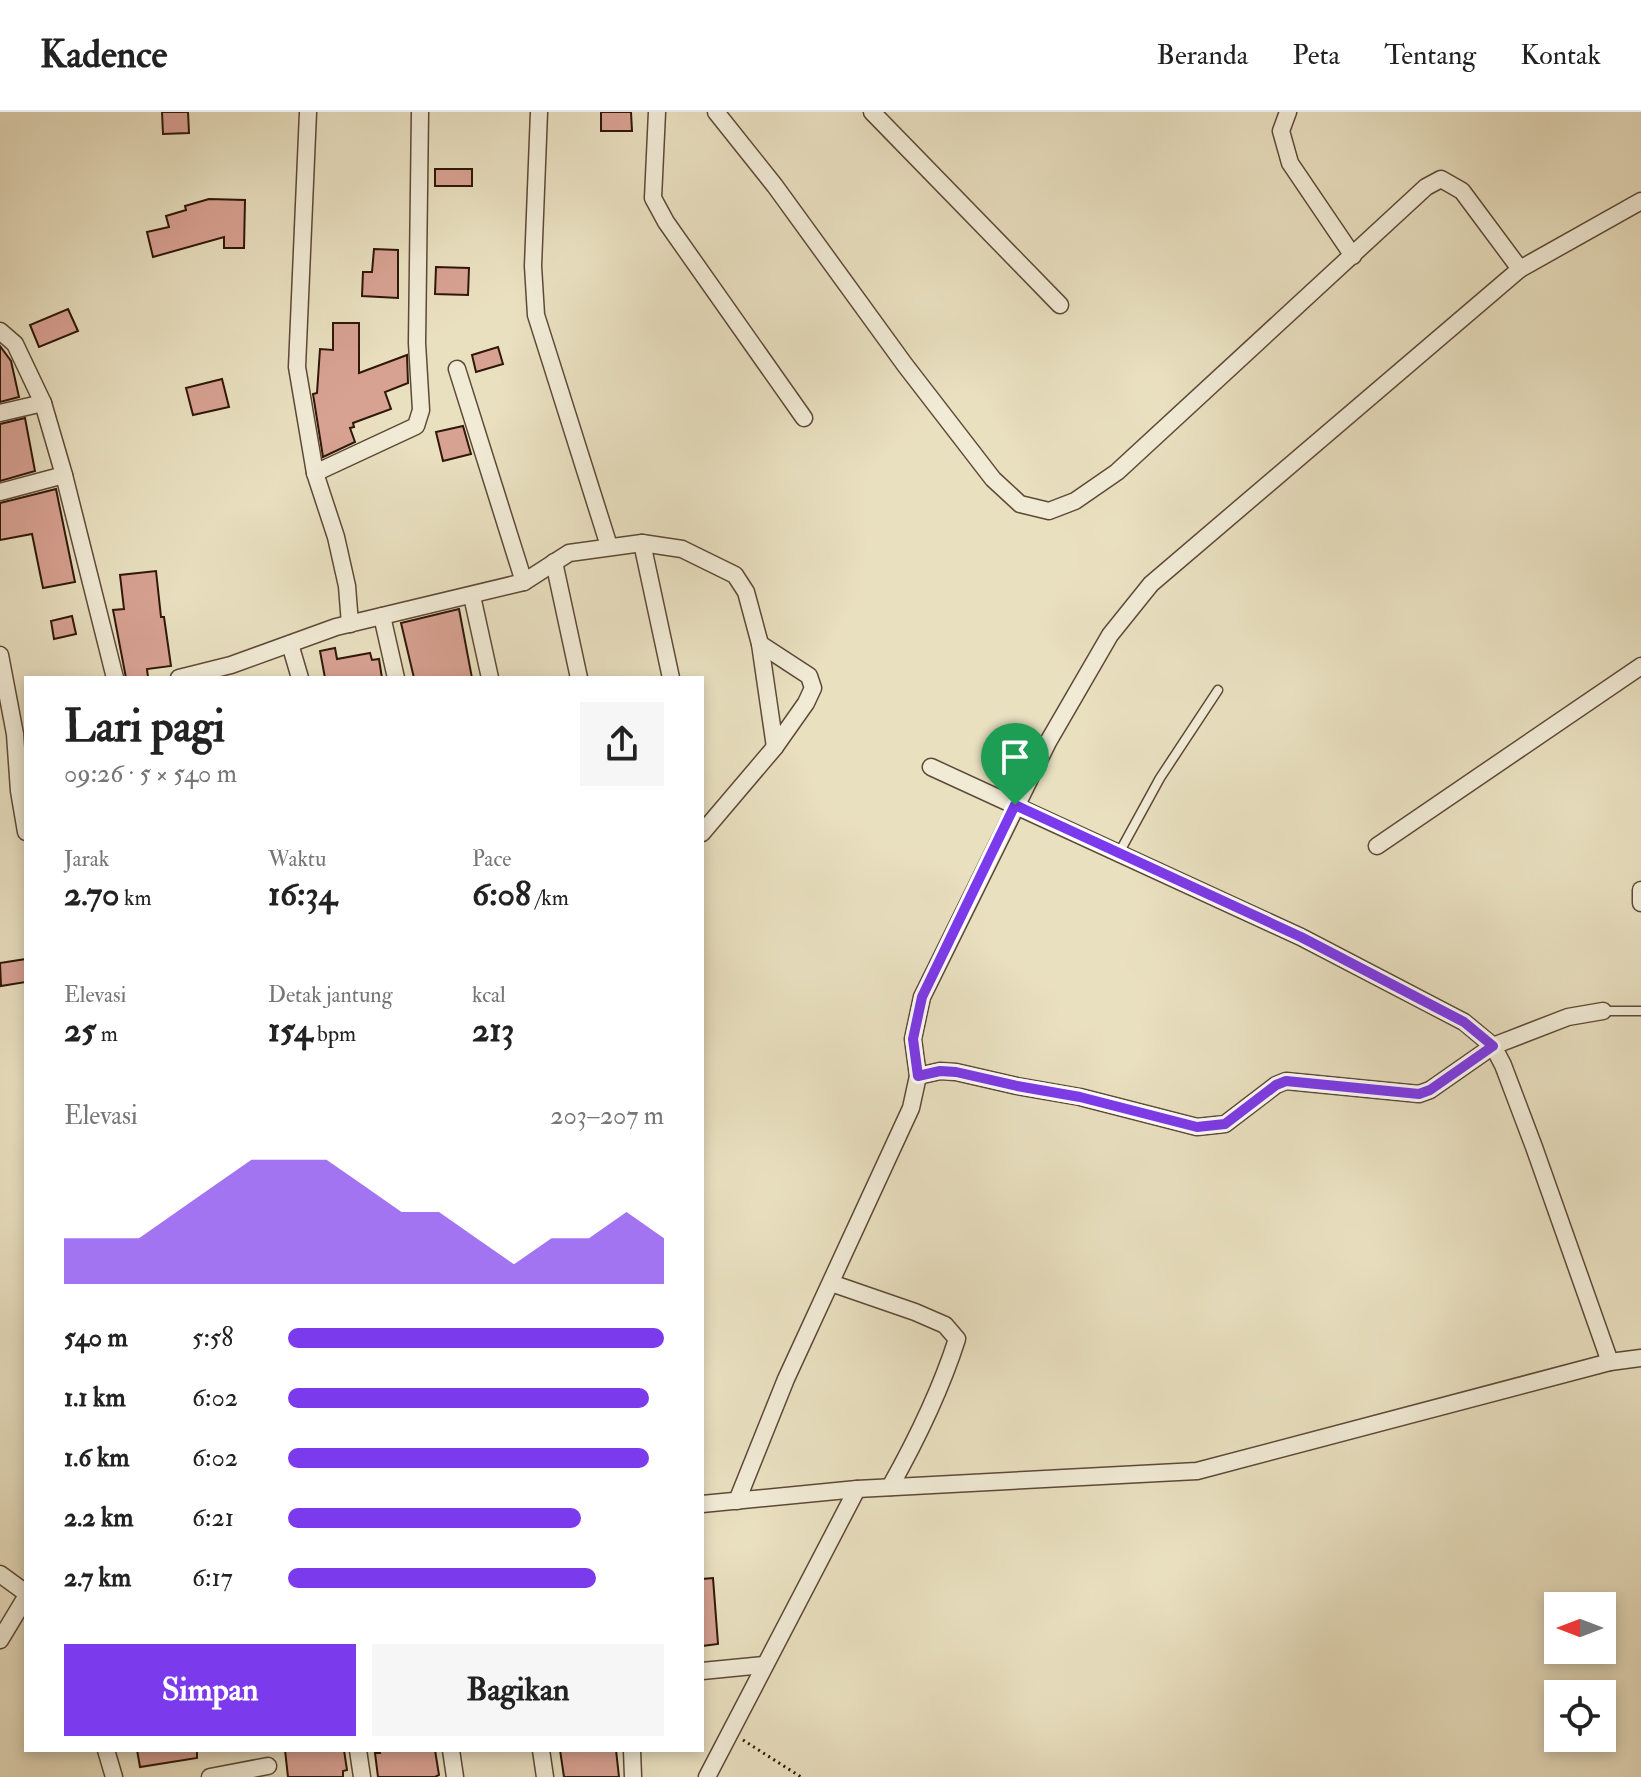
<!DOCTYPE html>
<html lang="id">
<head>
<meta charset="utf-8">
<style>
	body { margin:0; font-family:"IM FELL Double Pica",serif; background:#f6f6f6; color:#222; height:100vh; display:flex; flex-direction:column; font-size:30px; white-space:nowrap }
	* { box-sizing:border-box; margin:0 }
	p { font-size:26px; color:#767676 }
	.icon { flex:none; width:44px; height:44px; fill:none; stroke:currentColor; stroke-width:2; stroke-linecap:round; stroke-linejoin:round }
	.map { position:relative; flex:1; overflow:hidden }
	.side { position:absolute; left:24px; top:564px; width:680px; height:1076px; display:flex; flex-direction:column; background:#fff; border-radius:0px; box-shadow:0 4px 12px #0003 }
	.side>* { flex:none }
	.needle { width:52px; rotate:270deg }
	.buttons { position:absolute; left:1544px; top:1480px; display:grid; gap:16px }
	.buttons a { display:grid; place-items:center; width:72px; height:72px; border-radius:0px; background:#fff; box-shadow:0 4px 12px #0003; font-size:40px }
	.pin { position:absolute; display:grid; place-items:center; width:68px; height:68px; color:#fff; margin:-82px -34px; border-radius:50% 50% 50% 0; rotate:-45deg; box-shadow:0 0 8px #0007 }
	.pin .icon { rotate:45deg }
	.round { display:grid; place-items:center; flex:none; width:84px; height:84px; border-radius:0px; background:#f6f6f6 }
	.head { display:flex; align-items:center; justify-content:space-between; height:136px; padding:0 40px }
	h1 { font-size:44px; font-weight:800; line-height:60px }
	.stats { display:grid; grid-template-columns:repeat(3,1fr); gap:12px; height:136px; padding:8px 40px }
	.stats div { display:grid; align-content:center }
	.stats b { font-size:34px; font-weight:800 }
	.stats small { font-size:22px; font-weight:400 }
	.stats p { font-size:22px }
	.chart { height:224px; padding:16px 40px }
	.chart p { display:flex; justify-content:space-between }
	.chart svg { width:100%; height:144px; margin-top:8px; fill:#7c3aed; opacity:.7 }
	.button { display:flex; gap:16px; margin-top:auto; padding:16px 40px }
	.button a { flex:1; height:92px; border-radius:0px; background:#7c3aed; color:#fff; font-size:32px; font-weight:800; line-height:92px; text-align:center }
	.button a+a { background:#f6f6f6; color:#222 }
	ul { padding:0 40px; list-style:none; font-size:26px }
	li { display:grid; grid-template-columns:128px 96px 1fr; align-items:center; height:60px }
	li i { height:20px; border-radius:10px; background:#7c3aed }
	header { display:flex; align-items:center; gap:48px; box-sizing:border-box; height:112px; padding:0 40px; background:#fff; border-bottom:2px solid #e0e0e0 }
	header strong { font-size:38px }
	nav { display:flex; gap:44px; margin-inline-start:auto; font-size:28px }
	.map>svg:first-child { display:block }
	.building { fill:#d8a293; stroke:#2f1709; stroke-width:2 }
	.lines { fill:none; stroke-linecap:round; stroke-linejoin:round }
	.service-casing { stroke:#5e4937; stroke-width:11 }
	.minor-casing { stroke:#5e4937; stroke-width:19 }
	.path { stroke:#2f1709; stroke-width:3; stroke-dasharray:2 4; stroke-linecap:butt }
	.service { stroke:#f1ebd6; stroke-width:8 }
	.minor { stroke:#f1ebd6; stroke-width:16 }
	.route-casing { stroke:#fff; stroke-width:16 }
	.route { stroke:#7c3aed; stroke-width:10 }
</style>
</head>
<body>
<header>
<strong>Kadence</strong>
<nav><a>Beranda</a><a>Peta</a><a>Tentang</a><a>Kontak</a></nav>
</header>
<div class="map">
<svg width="1641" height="1665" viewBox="0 0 1641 1665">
	<rect width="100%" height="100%" fill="#e9e0c0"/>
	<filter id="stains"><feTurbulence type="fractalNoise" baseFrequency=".0025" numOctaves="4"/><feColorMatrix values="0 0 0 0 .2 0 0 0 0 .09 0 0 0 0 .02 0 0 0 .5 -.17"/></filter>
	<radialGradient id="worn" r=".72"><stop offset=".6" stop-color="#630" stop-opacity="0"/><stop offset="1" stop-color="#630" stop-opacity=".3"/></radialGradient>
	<g class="building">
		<polygon points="162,0 188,0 189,21 163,22"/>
		<polygon points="601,0 631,0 632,19 601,19"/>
		<rect x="435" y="57" width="37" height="17"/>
		<polygon points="209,87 245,88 244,136 224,136 224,125 153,145 147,120 169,115 166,104 186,98 185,94"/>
		<polygon points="374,137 398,138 398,186 362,184 363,160 372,160"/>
		<polygon points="436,155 469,156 468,183 435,182"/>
		<polygon points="68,197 78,219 39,235 30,213"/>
		<polygon points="333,211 359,211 359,261 407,243 408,271 385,280 391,297 353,311 354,315 350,316 355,330 323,345 313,282 317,281 320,237 333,238"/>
		<polygon points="0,234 11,249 19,285 0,290"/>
		<polygon points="498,235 503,252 476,260 472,243"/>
		<polygon points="222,267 229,295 193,303 186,276"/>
		<polygon points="25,306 35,359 0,369 0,312"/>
		<polygon points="463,314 471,342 443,349 436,320"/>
		<polygon points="56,377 75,470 43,476 32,422 0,428 0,391"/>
		<polygon points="156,459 161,505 164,505 171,554 147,557 148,565 126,566 113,498 124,497 120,463"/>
		<polygon points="459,497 472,566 414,566 401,511"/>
		<polygon points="72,504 76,522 54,527 51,509"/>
		<polygon points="335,536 337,547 370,541 372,548 379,547 382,566 325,566 320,539"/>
		<polygon points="26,847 26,870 1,874 0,851"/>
		<polygon points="713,1466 718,1532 702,1534 702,1467"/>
		<polygon points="137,1638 197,1638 197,1646 140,1655"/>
		<polygon points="285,1638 344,1638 347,1658 343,1659 343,1665 288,1665"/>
		<polygon points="379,1638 435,1638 439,1663 435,1665 378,1665 375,1641 380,1641"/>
		<polygon points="560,1638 616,1638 619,1665 564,1665"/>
	</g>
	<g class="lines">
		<g class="service-casing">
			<g id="service">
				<polyline points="1119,741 1160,666 1218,578"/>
				<polyline points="1603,899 1641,899"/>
			</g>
		</g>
		<g class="minor-casing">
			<g id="minor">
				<polyline points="308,0 297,255 315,361 336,425 347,474 350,512"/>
				<polyline points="539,0 533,154 536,203 609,434"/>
				<polyline points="657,0 653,86 666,110 804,306"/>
				<polyline points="716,0 775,74 905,253 993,367 1020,392 1049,399 1075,389 1117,360 1426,75 1441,67 1462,79 1520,157"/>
				<polyline points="872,0 1060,193"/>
				<polyline points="1288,0 1281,19 1290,51 1353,144"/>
				<polyline points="0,219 15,232 43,291 64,363 0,380"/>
				<polyline points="457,257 524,470"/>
				<polyline points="0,301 43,291"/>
				<polyline points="315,361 416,314 421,298 417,231 420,0"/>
				<polyline points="64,363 115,566"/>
				<polyline points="642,431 671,566"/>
				<polyline points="554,450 579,566"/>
				<polyline points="472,484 490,566"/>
				<polyline points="382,504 396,566"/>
				<polyline points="290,532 300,566"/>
				<polyline points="760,532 775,635"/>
				<polyline points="0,543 15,622 19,679 26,720"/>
				<polyline points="179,566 231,553 336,515 524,470 569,441 642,431 682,437 735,463 746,480 760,532 809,564 813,576 806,591 775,635 702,721"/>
				<polyline points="931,655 1301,825 1464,910 1493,934 1503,953 1534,1035 1610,1250"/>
				<polyline points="1377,734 1641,554"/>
				<polyline points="1641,778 1641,791"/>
				<polyline points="918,964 940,959 956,960 1017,974 1080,985 1197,1015 1225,1012 1276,973 1286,969 1419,982 1430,978 1493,934 1568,905 1603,899"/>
				<path d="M831,1171L915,1200L945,1213L957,1227C940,1280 917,1327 890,1375"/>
				<polyline points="737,1389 786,1267 911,996 918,964 913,927 922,885 1048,630 1110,523 1151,472 1520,157 1641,89"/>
				<polyline points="702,1392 857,1377 1197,1359 1610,1250 1641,1246"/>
				<polyline points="0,1462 26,1481"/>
				<polyline points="0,1528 26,1485"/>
				<polyline points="702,1559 764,1553"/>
				<polyline points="106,1638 114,1665"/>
				<polyline points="358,1638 362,1665"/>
				<polyline points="451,1638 455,1665"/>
				<polyline points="541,1638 545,1665"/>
				<polyline points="632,1638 633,1665"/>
				<polyline points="210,1665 268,1654"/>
				<polyline points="707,1665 857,1377"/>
			</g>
		</g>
		<polyline class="path" points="743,1628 801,1665"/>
		<use href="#service" class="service"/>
		<use href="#minor" class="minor"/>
	</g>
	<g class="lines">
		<g class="route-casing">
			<polygon id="route" points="1015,693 1301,825 1464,910 1493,934 1430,978 1419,982 1286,969 1276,973 1225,1012 1197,1015 1080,985 1017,974 956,960 940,959 918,964 913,927 922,885"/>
		</g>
		<use href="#route" class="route"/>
	</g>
	<rect width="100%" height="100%" filter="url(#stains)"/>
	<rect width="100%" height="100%" fill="url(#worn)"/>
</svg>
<div class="buttons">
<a><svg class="needle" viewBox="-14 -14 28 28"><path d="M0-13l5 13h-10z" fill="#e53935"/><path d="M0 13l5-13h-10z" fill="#767676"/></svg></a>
<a><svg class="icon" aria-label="locate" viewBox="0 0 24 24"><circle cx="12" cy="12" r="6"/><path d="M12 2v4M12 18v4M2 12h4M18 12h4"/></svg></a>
</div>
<div class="pin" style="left:1015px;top:693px;background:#1e9e55"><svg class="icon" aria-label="arrive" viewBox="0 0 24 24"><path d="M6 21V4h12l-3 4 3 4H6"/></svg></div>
<section class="side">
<div class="head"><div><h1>Lari pagi</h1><p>09:26 · 5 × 540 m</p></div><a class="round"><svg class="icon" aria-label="share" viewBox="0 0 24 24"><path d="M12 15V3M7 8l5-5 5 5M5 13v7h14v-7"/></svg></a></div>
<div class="stats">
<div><p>Jarak</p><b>2.70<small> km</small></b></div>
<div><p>Waktu</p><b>16:34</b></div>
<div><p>Pace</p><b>6:08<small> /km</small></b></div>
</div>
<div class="stats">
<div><p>Elevasi</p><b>25<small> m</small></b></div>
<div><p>Detak jantung</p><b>154<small> bpm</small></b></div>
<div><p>kcal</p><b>213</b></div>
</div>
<div class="chart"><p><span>Elevasi</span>203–207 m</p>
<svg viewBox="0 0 160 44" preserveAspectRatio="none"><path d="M0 44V30L10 30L20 30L30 22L40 14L50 6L60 6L70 6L80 14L90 22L100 22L110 30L120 38L130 30L140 30L150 22L160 30V44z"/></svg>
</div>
<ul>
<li><b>540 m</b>5:58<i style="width:100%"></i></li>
<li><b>1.1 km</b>6:02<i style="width:96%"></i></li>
<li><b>1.6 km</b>6:02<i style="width:96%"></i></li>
<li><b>2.2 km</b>6:21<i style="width:78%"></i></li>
<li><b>2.7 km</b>6:17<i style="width:82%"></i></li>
</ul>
<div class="button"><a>Simpan</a><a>Bagikan</a></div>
</section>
</div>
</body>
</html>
